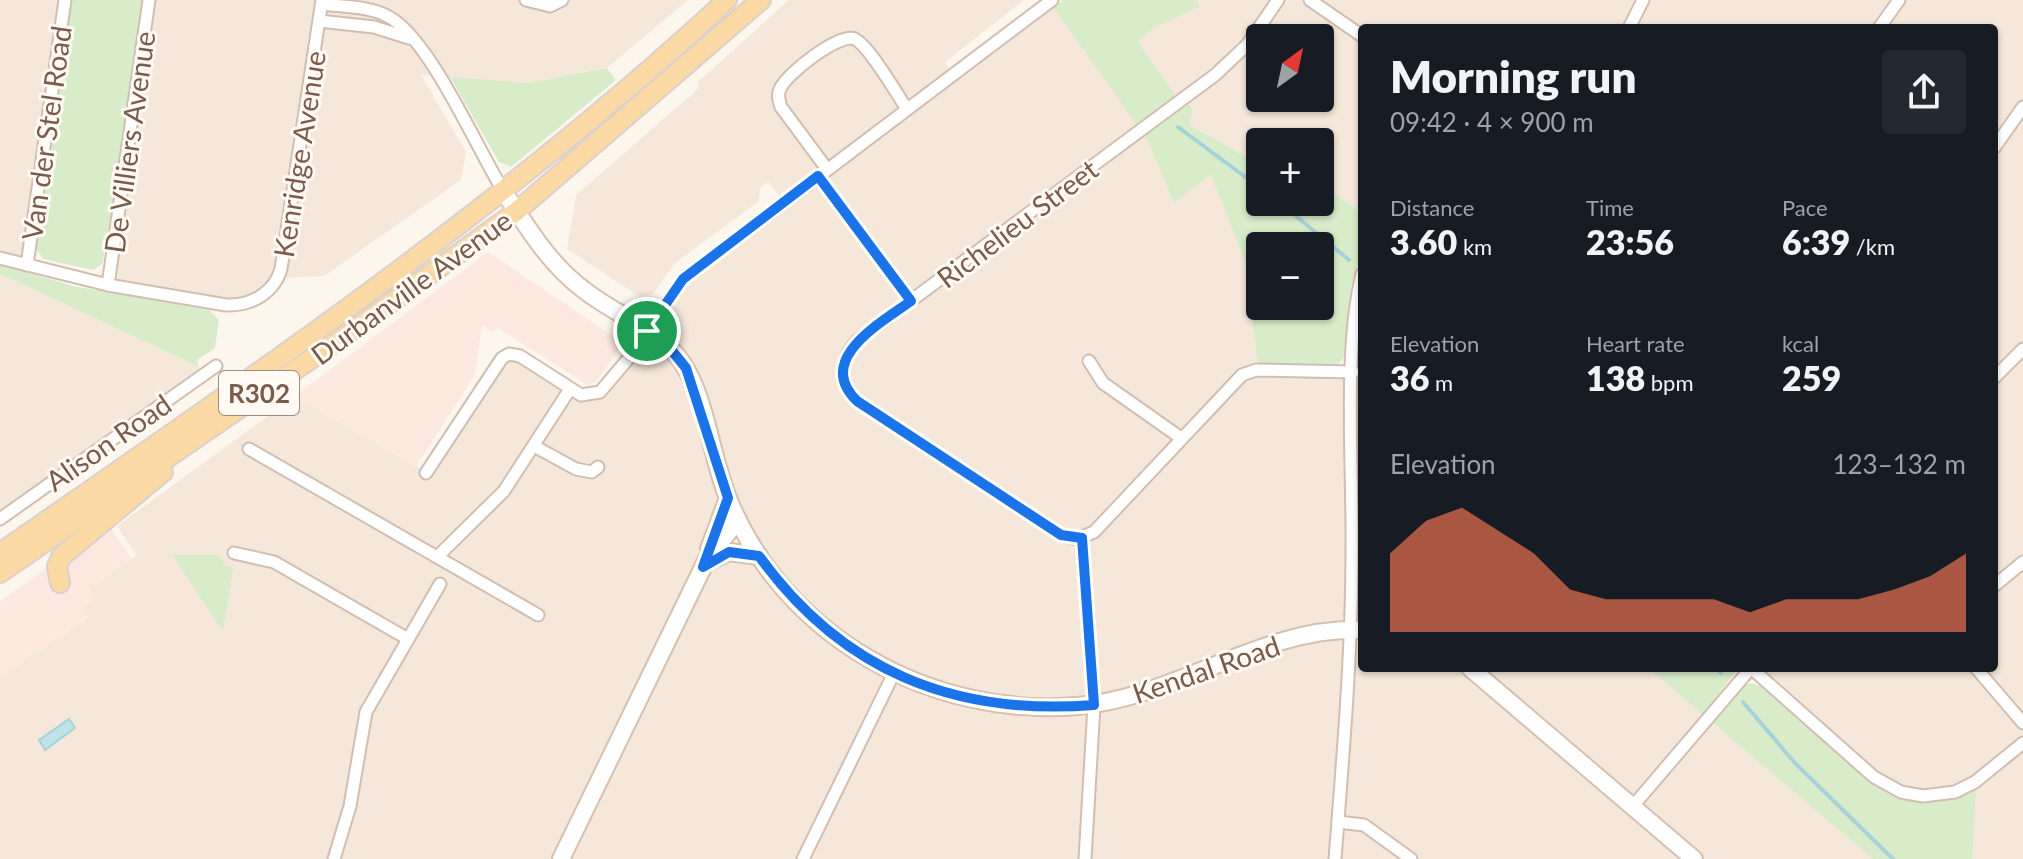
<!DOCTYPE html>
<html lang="en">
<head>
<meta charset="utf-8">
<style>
	body { margin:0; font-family:Lato,sans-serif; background:#242831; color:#f1f3f6; height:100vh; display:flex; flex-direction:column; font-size:30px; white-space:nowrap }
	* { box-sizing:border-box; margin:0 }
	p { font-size:26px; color:#9ea1a6 }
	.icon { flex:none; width:44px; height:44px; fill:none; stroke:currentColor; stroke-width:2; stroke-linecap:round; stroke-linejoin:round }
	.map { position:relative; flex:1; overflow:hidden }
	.sheet { position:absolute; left:1358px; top:24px; width:640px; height:648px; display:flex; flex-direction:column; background:#171b24; border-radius:8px; box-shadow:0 2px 6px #0004 }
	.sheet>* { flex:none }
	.needle { width:52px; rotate:33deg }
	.buttons { position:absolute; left:1246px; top:24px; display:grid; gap:16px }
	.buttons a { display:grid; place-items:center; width:88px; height:88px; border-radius:8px; background:#171b24; box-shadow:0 2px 6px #0004; font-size:40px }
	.pin { position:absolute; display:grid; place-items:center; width:68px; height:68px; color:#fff; margin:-34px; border:4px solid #fff; border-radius:50%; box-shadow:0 2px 8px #0007 }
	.round { display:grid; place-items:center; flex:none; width:84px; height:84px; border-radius:8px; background:#242831 }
	.summary { display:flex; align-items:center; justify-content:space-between; height:136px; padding:0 32px }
	h1 { font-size:44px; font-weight:800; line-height:60px }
	.stats { display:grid; grid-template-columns:repeat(3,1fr); gap:12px; height:136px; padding:8px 32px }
	.stats div { display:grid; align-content:center }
	.stats b { font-size:34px; font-weight:800 }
	.stats small { font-size:22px; font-weight:400 }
	.stats p { font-size:22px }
	.chart { height:224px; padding:16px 32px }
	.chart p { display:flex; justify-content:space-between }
	.chart svg { width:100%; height:144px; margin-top:8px; fill:#e76f51; opacity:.7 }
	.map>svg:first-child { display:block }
	.residential { fill:#f5e8da; fill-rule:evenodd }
	.commercial { fill:#fde8e0 }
	.green { fill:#d8ecc9; fill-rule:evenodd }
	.water { fill:#bfe3e8; stroke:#a5d3da; stroke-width:2 }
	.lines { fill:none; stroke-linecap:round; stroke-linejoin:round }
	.stream { stroke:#a5d3da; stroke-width:4 }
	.street-casing { stroke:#d1beb0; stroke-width:15 }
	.secondary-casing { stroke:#d6c0b0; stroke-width:20 }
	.primary-casing { stroke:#dad1cd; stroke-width:22 }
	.street { stroke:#fff; stroke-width:11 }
	.secondary { stroke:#fff; stroke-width:16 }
	.primary { stroke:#fbd9a5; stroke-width:18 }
	.route-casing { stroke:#fff; stroke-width:16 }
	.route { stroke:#1a73e8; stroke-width:10 }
	.labels { text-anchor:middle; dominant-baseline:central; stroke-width:6; stroke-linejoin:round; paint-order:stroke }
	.shield { fill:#fffaf3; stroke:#a28b7f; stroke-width:2 }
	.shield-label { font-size:26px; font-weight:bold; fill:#7a5c4d }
	.street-label { font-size:28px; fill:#7a5c4d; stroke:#fffaf3 }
</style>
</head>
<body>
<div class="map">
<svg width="2023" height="859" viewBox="0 0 2023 859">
	<rect width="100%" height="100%" fill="#fdf6ec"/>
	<g class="residential">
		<polygon points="0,0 64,0 26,266 0,259"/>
		<polygon points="148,0 688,0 607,68 528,83 421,75 466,152 461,180 324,276 279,278 251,303 107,285"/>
		<path d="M789,0H1024L945,62L953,73L1049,1L1145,135L1174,203L1211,173L1245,262L1259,371L1362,375V668H1649L1873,859H0V677L87,618L81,607L95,598L88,586L93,583L96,585L136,555L117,526L294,397L425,471L506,355L576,392L596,394L672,291L784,202L768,182L760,188L759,201L674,264L653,294L640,297L567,249L576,195L699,88L698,82ZM728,498L757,553L709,546ZM173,555H219L225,565L233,569Z"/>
		<path d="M1197,0H2023V859H1972L1974,783L1955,792L1892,789L1750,668H1994V28H1362V213L1320,183V142H1260V164L1189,124L1192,107L1184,98L1180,100L1176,96L1138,42L1154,28L1198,7ZM1260,38H1320V98H1260Z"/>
		<polygon points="0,274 207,371 0,517"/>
	</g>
	<g class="commercial">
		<polygon points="488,252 623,343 598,379 589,386 498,328 492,332 482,325 475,375 416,466 294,397"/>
		<polygon points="109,525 131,558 95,586 93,583 88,586 95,598 81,607 87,617 0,677 0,601"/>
	</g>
	<g class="green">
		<polygon points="71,0 143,0 106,245 102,264 93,270 43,259 35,247"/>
		<polygon points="1063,0 1197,0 1199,7 1154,28 1138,42 1176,96 1137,125 1053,7"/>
		<polygon points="607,68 616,80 511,167 499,162 450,77 528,83"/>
		<path d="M1188,103L1192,108L1190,125L1260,164V202H1320V183L1362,213V251L1351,286L1346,354L1339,364L1258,365L1245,262L1211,174L1174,203L1145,135ZM1260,246H1320V306H1260Z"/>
		<polygon points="0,264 73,286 209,310 219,320 215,348 197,360 199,367 0,274"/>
		<polygon points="172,555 219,555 225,565 233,568 223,631"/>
		<polygon points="1649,668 1737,668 1737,670 1703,715"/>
		<path d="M1751,683L1762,686L1885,792C1916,806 1945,805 1976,789L1972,859H1873L1713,723L1744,686Z"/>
	</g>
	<polygon class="water" points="69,719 75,728 45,750 39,740"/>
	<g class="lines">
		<g class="stream">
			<polyline points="1178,127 1260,188"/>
			<polyline points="1279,202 1349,260"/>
			<polyline points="1717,668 1721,673"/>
			<polyline points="1743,702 1795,763 1893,859"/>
		</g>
		<g class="street-casing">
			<g id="street">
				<polyline points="526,0 550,6 562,0"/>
				<path d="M1278,0L1247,45L1215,75L858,340C840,358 838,383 857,401L1061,535L1077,539L1094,532L1242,375L1256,370L1353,372"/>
				<polyline points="1310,0 1362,36"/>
				<path d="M322,4C343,7 370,6 389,17C430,39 477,149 504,192"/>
				<polyline points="319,21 374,27 409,38"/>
				<polyline points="1629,28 1643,0"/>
				<polyline points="1879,28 1899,0"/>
				<polyline points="1994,148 2023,107"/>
				<path d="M827,169L781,107C779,101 777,95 780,89C786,74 840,32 855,39C870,47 896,93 907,109"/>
				<polyline points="818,176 911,301"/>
				<path d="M0,258L108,285L226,305C251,306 274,293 281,269L322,0"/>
				<polyline points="27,265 65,0"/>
				<polyline points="108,285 149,0"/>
				<polyline points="1089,361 1103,383 1181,438"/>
				<polyline points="1994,378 2023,349"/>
				<polyline points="534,446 576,469 592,472 598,467"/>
				<polyline points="249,449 437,557"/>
				<polyline points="426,473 502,358 509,354 520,356 581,395 600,392 628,359 683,279 1052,0"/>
				<polyline points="0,519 216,366"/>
				<polyline points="1082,538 1094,705 1085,859"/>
				<polyline points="234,553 274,562 408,639"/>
				<polyline points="1994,586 2023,562"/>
				<polyline points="538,615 437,557 504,491 570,389"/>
				<polyline points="1976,668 2023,723"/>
				<polyline points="1633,806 1751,668 1874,777 1901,792 1923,796 1955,792 1975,782 2023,743"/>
				<polyline points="1338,822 1364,825 1411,859"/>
				<polyline points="334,859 350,806 366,712 440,584"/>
				<polyline points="803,859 894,673"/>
				<path d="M1335,859C1343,755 1352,653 1352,548C1353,467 1343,351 1362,274"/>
			</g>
		</g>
		<g class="secondary-casing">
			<g id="secondary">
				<path d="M504,192C527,227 550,265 584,290C614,314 658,329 681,361C706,396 711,457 728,498C784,637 931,718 1077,706C1176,698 1263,626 1362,630"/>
				<polyline points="709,549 728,498"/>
				<polyline points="708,562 729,552 759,556"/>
				<polyline points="1470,668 1694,859"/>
				<polyline points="561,859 707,559 738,520"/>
			</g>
		</g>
		<g class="primary-casing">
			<g id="primary">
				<path d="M0,553C250,379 503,208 727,0"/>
				<polyline points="0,573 359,326 517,211 761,0"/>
				<polyline points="60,583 57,566 61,557 163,472"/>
			</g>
		</g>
		<use href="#street" class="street"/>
		<use href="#secondary" class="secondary"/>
		<use href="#primary" class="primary"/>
	</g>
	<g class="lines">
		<g class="route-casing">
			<path id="route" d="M818,176L911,301C881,323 814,359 857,401L1061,535L1082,538L1094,705C954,716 842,671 759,556L729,552L703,567L728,498L686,368L669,347L647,331L683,279Z"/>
		</g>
		<use href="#route" class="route"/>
	</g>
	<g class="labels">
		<rect class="shield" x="219" y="371" width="80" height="44" rx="6"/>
		<g class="shield-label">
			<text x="259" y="393">R302</text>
		</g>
		<g class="street-label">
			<text transform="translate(46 133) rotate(-82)">Van der Stel Road</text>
			<text transform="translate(129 142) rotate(-82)">De Villiers Avenue</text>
			<text transform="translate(299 154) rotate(-81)">Kenridge Avenue</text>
			<text transform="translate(1017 223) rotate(-37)">Richelieu Street</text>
			<text transform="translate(411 287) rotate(-36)">Durbanville Avenue</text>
			<text transform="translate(108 442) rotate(-35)">Alison Road</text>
			<text transform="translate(1206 669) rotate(-19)">Kendal Road</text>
		</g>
	</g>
</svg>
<div class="buttons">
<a><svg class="needle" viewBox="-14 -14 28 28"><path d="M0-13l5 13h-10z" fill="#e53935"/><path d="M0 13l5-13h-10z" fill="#9ea1a6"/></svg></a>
<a>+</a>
<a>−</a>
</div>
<div class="pin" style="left:647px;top:331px;background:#1e9e55"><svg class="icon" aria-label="arrive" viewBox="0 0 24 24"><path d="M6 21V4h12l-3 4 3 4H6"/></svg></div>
<section class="sheet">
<div class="summary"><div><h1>Morning run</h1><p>09:42 · 4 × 900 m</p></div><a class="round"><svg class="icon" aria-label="share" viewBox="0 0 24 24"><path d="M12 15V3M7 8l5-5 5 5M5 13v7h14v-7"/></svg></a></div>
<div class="stats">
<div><p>Distance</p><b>3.60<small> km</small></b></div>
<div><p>Time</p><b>23:56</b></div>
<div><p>Pace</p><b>6:39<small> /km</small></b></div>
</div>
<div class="stats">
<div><p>Elevation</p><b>36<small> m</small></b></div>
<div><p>Heart rate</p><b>138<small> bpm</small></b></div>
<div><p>kcal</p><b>259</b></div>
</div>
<div class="chart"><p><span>Elevation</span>123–132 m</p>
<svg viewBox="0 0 160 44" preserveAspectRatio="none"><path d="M0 44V20L10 10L20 6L30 13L40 20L50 31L60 34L70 34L80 34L90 34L100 38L110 34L120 34L130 34L140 31L150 27L160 20V44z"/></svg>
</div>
</section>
</div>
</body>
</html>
